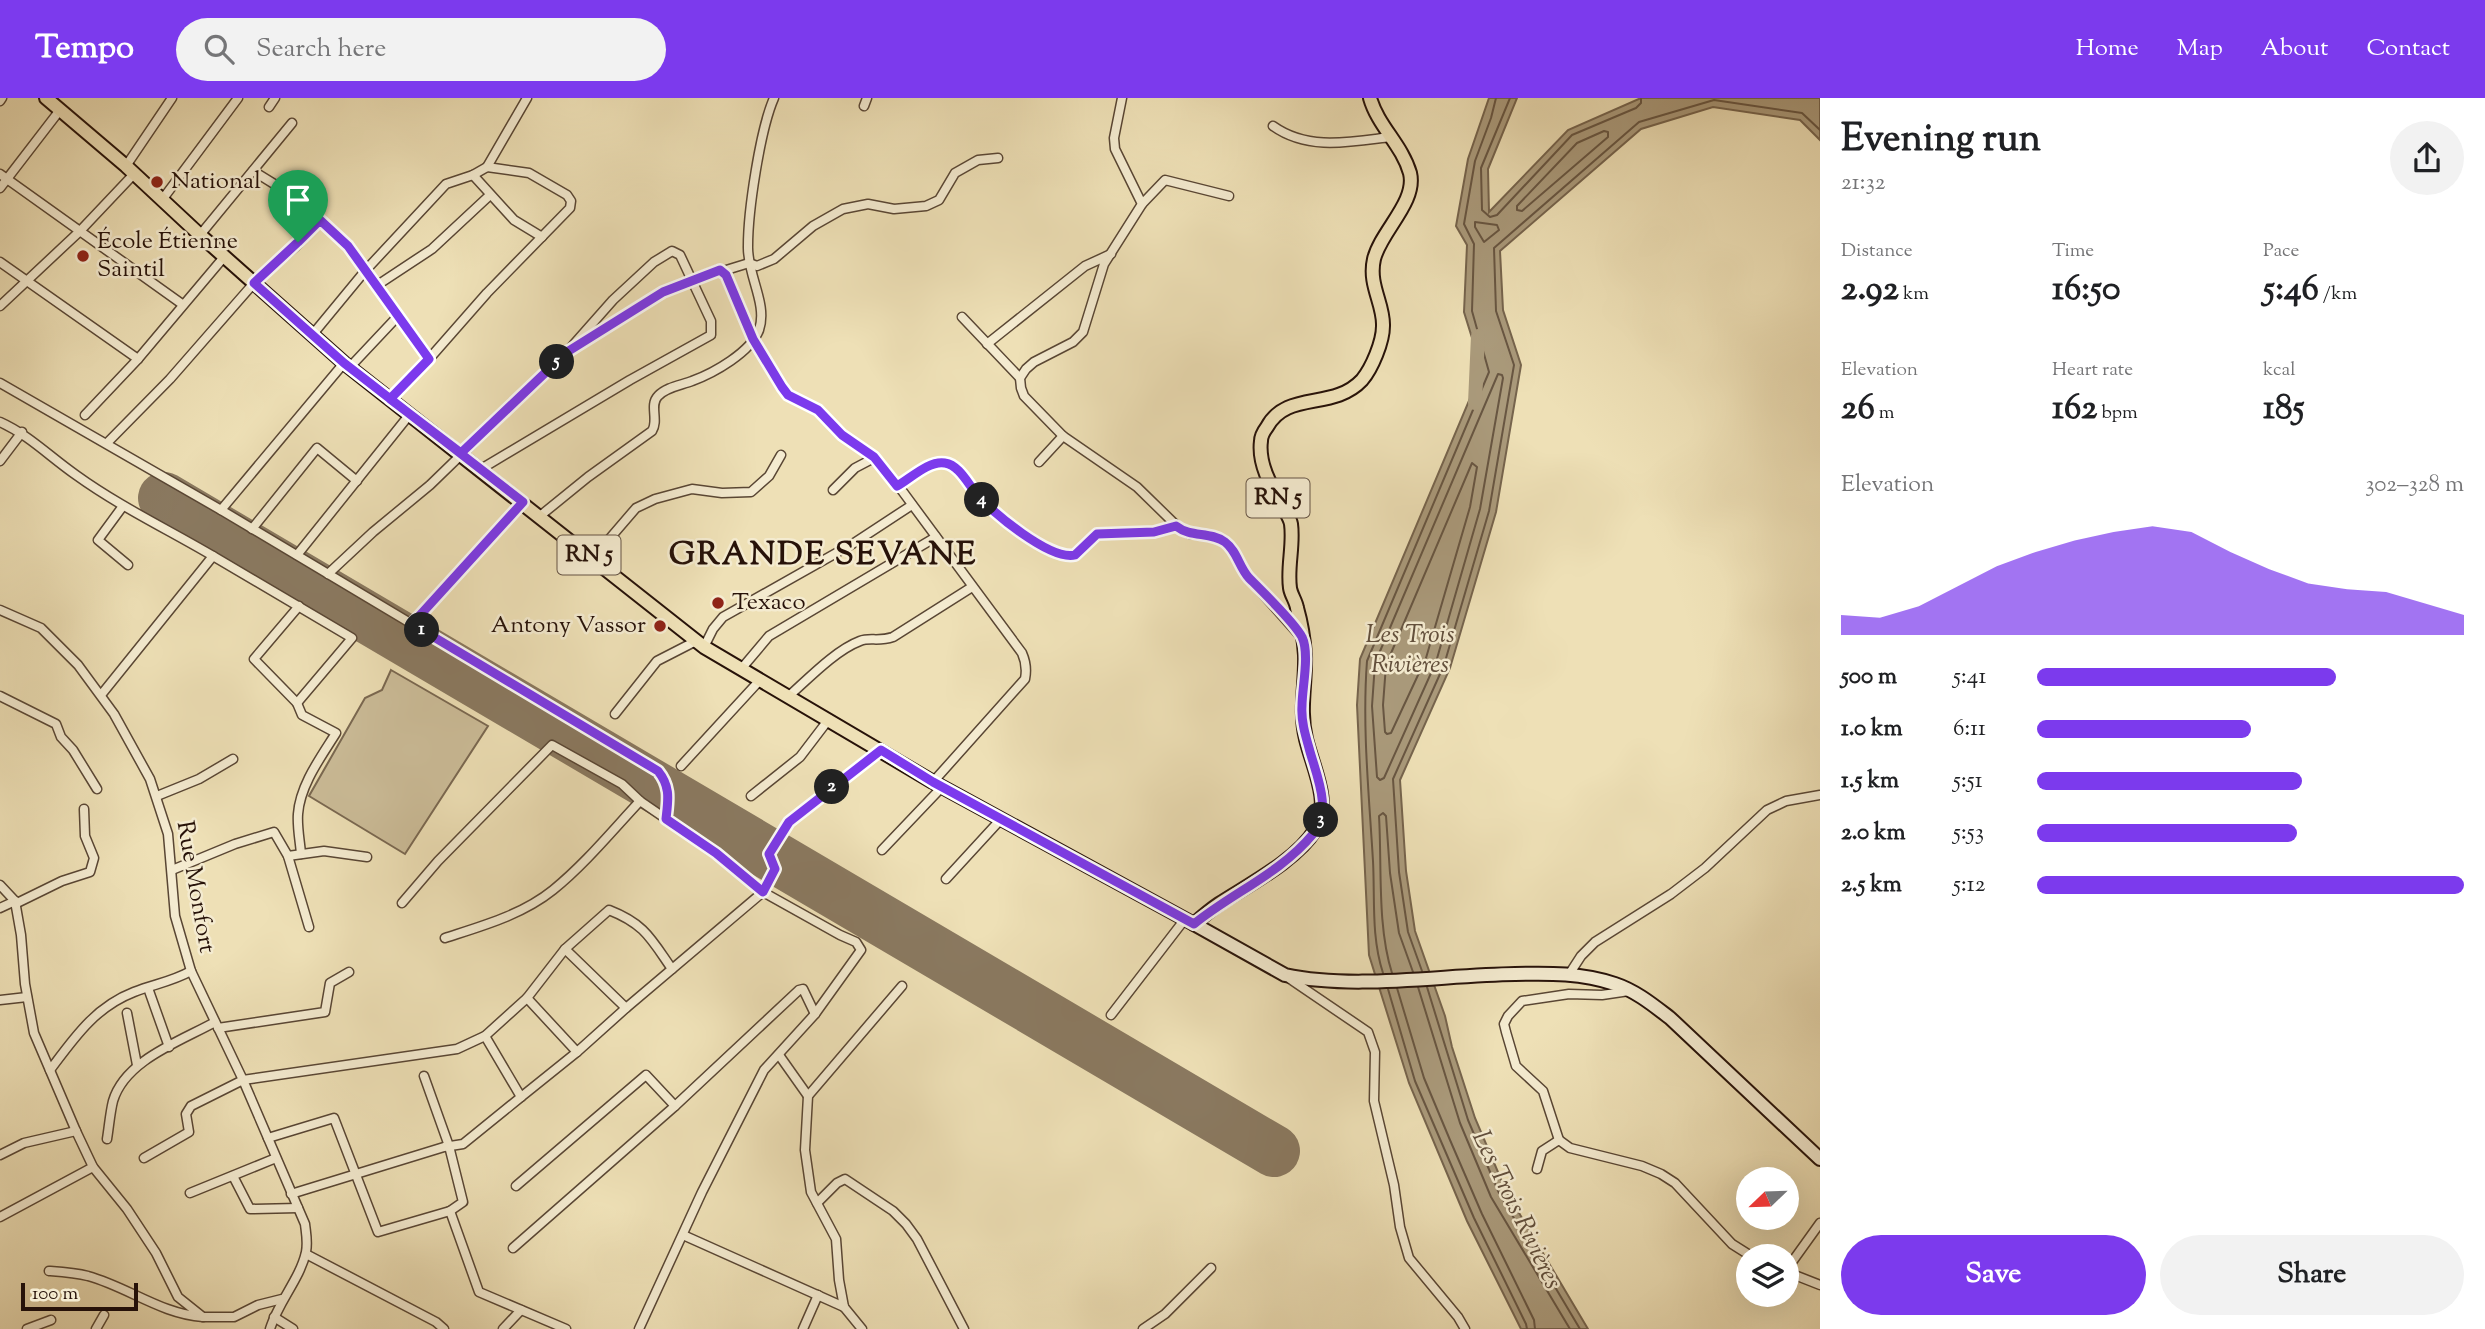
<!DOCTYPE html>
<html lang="en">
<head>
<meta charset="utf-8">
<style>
	body { margin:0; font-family:"Sorts Mill Goudy",serif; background:#f2f2f2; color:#202124; height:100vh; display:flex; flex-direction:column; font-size:26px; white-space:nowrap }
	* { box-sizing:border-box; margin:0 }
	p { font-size:23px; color:#757577 }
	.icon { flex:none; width:38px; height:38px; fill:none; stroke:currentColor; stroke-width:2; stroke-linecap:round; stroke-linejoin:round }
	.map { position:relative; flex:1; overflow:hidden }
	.panel { display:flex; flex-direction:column; background:#fff; width:665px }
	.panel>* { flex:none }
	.needle { width:46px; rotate:247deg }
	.buttons { position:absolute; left:1736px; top:1069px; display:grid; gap:14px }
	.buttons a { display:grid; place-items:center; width:63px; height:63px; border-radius:50%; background:#fff; box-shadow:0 7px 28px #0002; font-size:35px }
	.scale { position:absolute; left:21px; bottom:18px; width:117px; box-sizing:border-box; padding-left:7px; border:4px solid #271209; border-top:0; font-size:19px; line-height:24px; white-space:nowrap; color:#271209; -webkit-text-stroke:5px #f4ebd0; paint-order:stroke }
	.pin { position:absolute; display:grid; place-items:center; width:60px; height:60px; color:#fff; margin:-72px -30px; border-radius:50% 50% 50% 0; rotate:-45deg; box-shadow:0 0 7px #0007 }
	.pin .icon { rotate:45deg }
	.km { position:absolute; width:35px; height:35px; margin:-18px; border-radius:50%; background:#222; color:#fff; font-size:19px; line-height:35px; text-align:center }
	.round { display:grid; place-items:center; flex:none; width:74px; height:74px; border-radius:37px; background:#f2f2f2 }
	.headline { display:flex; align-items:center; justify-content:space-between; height:119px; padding:0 21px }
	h1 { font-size:38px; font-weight:800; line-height:52px }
	.metrics { display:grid; grid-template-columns:repeat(3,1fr); gap:10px; height:119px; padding:7px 21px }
	.metrics div { display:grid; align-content:center }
	.metrics b { font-size:35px; font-weight:800 }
	.metrics small { font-size:19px; font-weight:400 }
	.metrics p { font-size:19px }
	.chart { height:196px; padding:14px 21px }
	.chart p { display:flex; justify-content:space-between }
	.chart svg { width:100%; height:126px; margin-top:7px; fill:#7c3aed; opacity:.7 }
	.action { display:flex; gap:14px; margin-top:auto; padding:14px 21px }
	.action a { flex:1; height:80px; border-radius:42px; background:#7c3aed; color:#fff; font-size:28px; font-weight:800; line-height:80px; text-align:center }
	.action a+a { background:#f2f2f2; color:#202124 }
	ul { padding:0 21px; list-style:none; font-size:23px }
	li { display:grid; grid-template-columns:112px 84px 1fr; align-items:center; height:52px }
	li i { height:18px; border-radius:9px; background:#7c3aed }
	header { display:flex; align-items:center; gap:42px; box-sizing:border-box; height:98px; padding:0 35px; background:#7c3aed; color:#fff }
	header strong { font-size:33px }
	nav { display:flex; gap:38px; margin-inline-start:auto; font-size:24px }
	.search { width:490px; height:63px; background:#f2f2f2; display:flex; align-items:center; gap:18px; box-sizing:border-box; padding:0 24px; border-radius:38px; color:#757577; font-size:26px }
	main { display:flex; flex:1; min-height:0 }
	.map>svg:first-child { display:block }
	.green { fill:#ccbd99; stroke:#7a6851; stroke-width:2 }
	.water { fill:#aa9a7b; stroke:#76644d; stroke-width:2 }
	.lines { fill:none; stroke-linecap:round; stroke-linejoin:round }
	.shore { stroke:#685642; stroke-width:2 }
	.river { stroke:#aa9a7b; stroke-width:14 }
	.runway { stroke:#8a7960; stroke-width:52 }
	.street-casing { stroke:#594634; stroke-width:11 }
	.secondary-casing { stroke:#271209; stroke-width:16 }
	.primary-casing { stroke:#271209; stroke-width:16 }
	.street { stroke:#f4ebd0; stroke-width:8 }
	.secondary { stroke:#f4ebd0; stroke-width:12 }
	.primary { stroke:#eee0b6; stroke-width:12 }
	.route-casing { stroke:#fff; stroke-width:14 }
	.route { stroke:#7c3aed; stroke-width:9 }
	.poi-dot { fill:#8f2418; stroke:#f4ebd0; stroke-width:2.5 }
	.labels { text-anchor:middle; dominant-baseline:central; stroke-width:5; stroke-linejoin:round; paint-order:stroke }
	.shield { fill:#f4ebd0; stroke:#645345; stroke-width:2 }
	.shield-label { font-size:23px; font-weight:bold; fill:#271209 }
	.poi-label { font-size:24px; fill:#271209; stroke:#f4ebd0; text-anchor:start }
	.street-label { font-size:24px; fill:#271209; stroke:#f4ebd0 }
	.water-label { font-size:26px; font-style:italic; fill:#624f3c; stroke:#f4ebd0 }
	.district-label { font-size:32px; font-weight:bold; letter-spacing:2px; fill:#271209; stroke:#f4ebd0 }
</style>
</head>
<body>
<header>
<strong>Tempo</strong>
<div class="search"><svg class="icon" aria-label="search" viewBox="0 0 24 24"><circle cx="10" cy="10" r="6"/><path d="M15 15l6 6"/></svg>Search here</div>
<nav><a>Home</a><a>Map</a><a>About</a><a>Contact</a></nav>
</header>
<main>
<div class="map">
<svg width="1820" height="1231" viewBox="0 0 1820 1231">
	<rect width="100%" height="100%" fill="#eee0b6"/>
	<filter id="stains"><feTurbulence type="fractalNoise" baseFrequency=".00286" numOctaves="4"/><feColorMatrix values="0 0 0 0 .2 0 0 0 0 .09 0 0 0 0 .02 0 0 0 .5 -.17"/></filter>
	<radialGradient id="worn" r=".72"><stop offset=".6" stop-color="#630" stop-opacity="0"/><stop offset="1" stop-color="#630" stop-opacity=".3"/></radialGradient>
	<polygon class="green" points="391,572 488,628 405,756 309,698 365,600 382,592"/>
	<polygon class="water" points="1489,0 1517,0 1488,71 1489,114 1568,32 1641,0 1820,0 1820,42 1800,22 1713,9 1641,31 1500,153 1503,212 1521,267 1496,414 1450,570 1400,682 1406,773 1415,833 1445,918 1452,949 1475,1020 1506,1093 1588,1231 1521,1231 1467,1123 1409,985 1369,857 1357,607 1360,561 1482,272 1464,214 1467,147 1456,128 1468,61"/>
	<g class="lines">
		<g class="shore">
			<polyline points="1510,0 1481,70 1482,112 1490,119 1497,117 1572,37 1636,10 1641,5 1641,0"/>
			<polygon points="1604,33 1608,34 1608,39 1522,113 1517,112 1517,108 1577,45"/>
			<polygon points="1475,124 1497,127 1499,132 1484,144 1475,129"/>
			<polygon points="1498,276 1502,277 1503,280 1480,411 1436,564 1384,680 1380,682 1377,679 1372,608 1375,565"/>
			<polygon points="1472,365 1477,369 1470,409 1426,560 1391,635 1387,636 1385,634 1383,607 1386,567"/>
			<polyline points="1422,873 1408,834 1399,774 1393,681 1444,567 1489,413 1514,267 1496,213 1494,150 1639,24 1714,2 1802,15 1820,32"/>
			<path d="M1383,875C1371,838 1375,801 1373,763C1369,696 1362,629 1367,563L1489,274L1472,213L1474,146L1464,126L1475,63L1491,20L1496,0"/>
			<path d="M1392,875C1377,828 1382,768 1379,718L1383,715L1386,718L1390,775L1399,835L1413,874"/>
			<polyline points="1418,889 1460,1025 1491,1099 1570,1231"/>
			<polyline points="1427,889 1468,1022 1499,1095 1580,1231"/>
			<polyline points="1397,890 1424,980 1450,1042 1482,1116 1534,1222 1535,1231"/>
			<polyline points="1388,891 1415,983 1474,1120 1526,1226 1527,1231"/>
		</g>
		<polyline class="river" points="1475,305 1478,238"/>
		<polyline class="runway" points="164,400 1274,1053"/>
		<g class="street-casing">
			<g id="street">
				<polyline points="1122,0 1114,40 1115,51 1142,106 1104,166 1083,234 1073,244 1034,264 1026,271 1020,280 1021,290 1024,298 1063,338 1137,389 1180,431 1190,436 1212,438 1226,445 1235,455 1247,478 1302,540"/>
				<polyline points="0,3 2,0"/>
				<polyline points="864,8 867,0"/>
				<polyline points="269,9 275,0"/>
				<path d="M1273,28C1308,53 1350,44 1390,39"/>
				<polyline points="126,68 172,0"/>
				<polyline points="487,69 527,0"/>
				<polyline points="253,73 292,97 348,148 429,261"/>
				<polyline points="0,76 182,206"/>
				<polyline points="473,77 514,122 542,139"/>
				<polyline points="0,90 60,12"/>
				<polyline points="162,102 238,0"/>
				<polyline points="1142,106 1165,82 1229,98"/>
				<polyline points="200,137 292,25"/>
				<polyline points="0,164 138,261"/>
				<polyline points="723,173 749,165 757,168 774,161 813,128 843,111 868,106 894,111 926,108 939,102 955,75 978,62 998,60"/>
				<polyline points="376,188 432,151 490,97"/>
				<polyline points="0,208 80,133 133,77"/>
				<polyline points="962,219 1020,280"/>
				<polyline points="313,236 365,173 446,86 473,77 487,69 529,75 567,97 571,103 570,110 487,195 429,261 390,301"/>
				<polyline points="987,246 1085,168 1111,156"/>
				<path d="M575,249L663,194L717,172L723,173L753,241L782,289L788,297L818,312L842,337L874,360L903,394L1022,555C1026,564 1027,571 1025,581L933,684"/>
				<polyline points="350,269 398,218"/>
				<path d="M0,285L221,412L658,673C671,689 668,702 666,721"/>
				<polyline points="85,317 138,261 224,159"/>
				<path d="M0,324C29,337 50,359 76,377C119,408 167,431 213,458L101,597"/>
				<polyline points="107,345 170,281 254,185 296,148 320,122"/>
				<polyline points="0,363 22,334"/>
				<polyline points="1039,364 1063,338"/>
				<path d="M897,388C910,381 929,362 945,365C959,367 968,386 976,395C992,414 1051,463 1075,457L1097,436L1147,435L1176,428"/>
				<polyline points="833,392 855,370 874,360"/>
				<polyline points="123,408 98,442 128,467"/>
				<polyline points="221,412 344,265"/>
				<path d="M540,418L588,379L652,333C659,322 649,307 658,298C666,289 682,287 692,283C714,275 751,254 759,232C768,206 747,177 748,148C748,113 760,32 774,0"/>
				<polyline points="252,431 317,350 357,383"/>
				<polyline points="297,457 410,316"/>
				<polyline points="213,458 352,540 297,605"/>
				<polyline points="593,460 636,410 655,401 692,391 722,395 751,394 769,378 781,357"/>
				<polyline points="328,476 373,434 430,387 567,254 613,202 654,164 672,153 680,157 711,223 711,237 630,282 481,371"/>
				<path d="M299,508L254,561L297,605L302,617L336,635C321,659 300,687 298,716C297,729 300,743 301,756"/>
				<path d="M0,512L41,530L78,567L114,616L150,681L168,736L175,818L191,873L243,982L305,1126C306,1135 308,1144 306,1154C300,1181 278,1204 270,1231"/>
				<polyline points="412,525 523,404"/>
				<polyline points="704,549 713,531 723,519 854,445 912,407"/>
				<polyline points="742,570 769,538 936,439"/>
				<path d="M790,597C809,580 836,552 860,543C870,539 878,544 893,539L972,489"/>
				<polyline points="0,598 56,626 61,639 73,652 97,691"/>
				<polyline points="615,616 657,563 696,543"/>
				<polyline points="681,668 761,581"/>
				<polyline points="157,698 199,681 233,661"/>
				<polyline points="751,698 800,659 829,621"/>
				<polyline points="882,752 942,689"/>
				<polyline points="288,758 324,753 367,759"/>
				<polyline points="172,772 235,746 274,734 288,758 309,829"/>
				<polyline points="946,781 1002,720"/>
				<polyline points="0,787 15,803 21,837 25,886 34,935 76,1033 93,1069 127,1111 156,1155 178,1199 203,1219 234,1219 258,1207 282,1201"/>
				<polyline points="402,805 438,763 552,647 622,686 640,703 716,755 763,794 626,910 577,954 521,999 485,938"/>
				<polyline points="15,806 62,783 90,774 94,760 85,738 84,711"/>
				<polyline points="0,810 15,803"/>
				<path d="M445,840C482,828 522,817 553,792C585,766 612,733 640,703"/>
				<polyline points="565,851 626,910"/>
				<polyline points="1570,875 1581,858 1595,844 1671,796 1705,770 1767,712 1786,703 1820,697"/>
				<polyline points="1290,881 1368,934 1375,954 1374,1003 1394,1087 1400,1129 1409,1160 1458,1219 1465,1231"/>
				<polyline points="148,890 169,949"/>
				<polyline points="527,900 577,954"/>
				<polyline points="0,902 27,899"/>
				<polyline points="127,915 137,967"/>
				<polyline points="1111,917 1185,821"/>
				<polyline points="218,930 325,914 330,885 349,874"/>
				<polyline points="779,957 808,998"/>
				<path d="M50,972C74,940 95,909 134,894C154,886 171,884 191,873"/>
				<polyline points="268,1040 334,1020 378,1134 450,1113 463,1104 449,1048 424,978"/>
				<path d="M107,1041C109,1029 110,1015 113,1003C125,962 181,943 215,924"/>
				<polyline points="1559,1042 1543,993 1516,968 1506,934 1504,926 1508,918 1522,903 1569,896 1602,897 1629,893"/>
				<polyline points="0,1057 24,1045 76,1033"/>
				<path d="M144,1060L189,1034L186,1016L191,1008L243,982L457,951L485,938L527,900L565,851L609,812C645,826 651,841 672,871"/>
				<polyline points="1537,1071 1542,1053 1559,1042 1570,1050 1642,1068 1661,1076 1675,1085 1732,1146 1751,1158"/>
				<polyline points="233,1078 250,1111 298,1110"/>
				<polyline points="516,1088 646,977 675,1008"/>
				<polyline points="190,1095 276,1060"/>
				<polyline points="291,1096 444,1049 463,1046 521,999"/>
				<polyline points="817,1105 837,1085 845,1081 893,1113 906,1126 917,1141 964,1231"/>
				<polyline points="450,1113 479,1194 566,1231"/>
				<polyline points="0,1119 93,1069"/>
				<polyline points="683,1137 844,1209"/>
				<polyline points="513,1150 675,1008 799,892 803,891 815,916"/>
				<polyline points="306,1156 436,1224 444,1231"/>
				<polyline points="1787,1171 1820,1125"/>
				<path d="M49,1173C62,1174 76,1175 88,1178C128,1189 161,1216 203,1219"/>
				<polyline points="1787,1174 1820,1187"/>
				<polyline points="274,1219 293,1231"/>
				<polyline points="27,1231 51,1222"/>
				<polyline points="96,1231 104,1217"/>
				<polyline points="503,1231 521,1212"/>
				<polyline points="639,1231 702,1094 764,972 815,916 861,852 856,844 840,837 763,794 775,771 769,756 789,724 881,652"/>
				<polyline points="803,1231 818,1197"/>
				<polyline points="862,1231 844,1209 839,1182 836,1141 811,1094 805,1052 808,998 902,888"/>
				<polyline points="1143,1231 1165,1216 1211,1170"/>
			</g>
		</g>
		<g class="secondary-casing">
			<path id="secondary" d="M1194,826L1285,877C1354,892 1443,877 1515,876C1550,875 1582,875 1615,886C1636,893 1653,907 1670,920L1820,1061"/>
		</g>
		<g class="primary-casing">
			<path id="primary" d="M46,0L126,68L200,137L344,265L704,549L933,684L1194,826C1202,819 1210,812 1219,806C1248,787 1297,762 1315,732C1332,705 1313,670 1306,641C1299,612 1306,586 1305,557C1304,542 1301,524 1297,510C1296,503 1291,497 1290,490C1287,469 1294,447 1291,426C1290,420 1285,413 1282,407C1271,388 1258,366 1261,343C1261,338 1264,333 1267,329C1287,292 1333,313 1362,282C1372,270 1383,244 1383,228C1384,206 1368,187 1374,161C1381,133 1417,104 1410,75C1402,47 1378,28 1370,0"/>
		</g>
		<use href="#street" class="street"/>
		<use href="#secondary" class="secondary"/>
		<use href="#primary" class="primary"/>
	</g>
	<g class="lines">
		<g class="route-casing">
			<path id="route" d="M298,144L254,185L344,265L523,404L412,526L658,673C671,689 668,702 666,721L716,755L763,794L775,771L769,756L789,724L881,652L933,684L1194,826C1232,795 1281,775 1313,736C1333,711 1316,677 1309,650C1305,636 1301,622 1302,608C1302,590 1310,556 1302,539C1294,524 1262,493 1249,480C1239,469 1237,453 1225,444C1210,433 1191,440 1176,428L1154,434L1097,436L1075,457C1051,463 991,414 976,395C968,386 959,367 945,365C929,362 910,381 897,388L874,359L842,337L818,312L788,297L782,289L753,241L726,177L720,172L663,194L567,254L461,355L390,301L429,261L348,148L320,122L298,144"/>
		</g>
		<use href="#route" class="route"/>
	</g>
	<g class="poi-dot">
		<circle cx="157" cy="84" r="7"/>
		<circle cx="83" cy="158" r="7"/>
		<circle cx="718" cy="505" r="7"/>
		<circle cx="660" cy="528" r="7"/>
	</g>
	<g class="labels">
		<g class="shield">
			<rect x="1246.5" y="380.5" width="63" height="39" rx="5"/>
			<rect x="557.5" y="437.5" width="63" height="39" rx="5"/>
		</g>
		<g class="shield-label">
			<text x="1278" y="400">RN 5</text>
			<text x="589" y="457">RN 5</text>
		</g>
		<g class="poi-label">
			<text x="171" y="84">National</text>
			<text x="97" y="144">École Étienne<tspan x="97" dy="28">Saintil</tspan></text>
			<text x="732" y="505">Texaco</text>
			<text x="646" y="528" text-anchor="end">Antony Vassor</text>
		</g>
		<g class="street-label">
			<text transform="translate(195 789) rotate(80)">Rue Monfort</text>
		</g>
		<g class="water-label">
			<text x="1410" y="537">Les Trois<tspan x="1410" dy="30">Rivières</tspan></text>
			<text transform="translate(1516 1112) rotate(64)">Les Trois Rivières</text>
		</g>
		<g class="district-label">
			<text x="823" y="458">GRANDE SEVANE</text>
		</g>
	</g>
	<rect width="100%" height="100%" filter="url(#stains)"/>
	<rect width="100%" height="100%" fill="url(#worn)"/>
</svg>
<div class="buttons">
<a><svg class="needle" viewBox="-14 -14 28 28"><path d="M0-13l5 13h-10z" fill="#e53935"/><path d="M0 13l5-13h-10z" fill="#757577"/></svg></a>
<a><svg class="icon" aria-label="layers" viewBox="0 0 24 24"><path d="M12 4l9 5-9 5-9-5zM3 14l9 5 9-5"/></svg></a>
</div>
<div class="scale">100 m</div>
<div class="pin" style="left:298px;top:144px;background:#1e9e55"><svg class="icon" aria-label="arrive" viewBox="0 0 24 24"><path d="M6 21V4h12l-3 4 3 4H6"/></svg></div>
<b class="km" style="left:422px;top:532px">1</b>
<b class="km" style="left:832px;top:689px">2</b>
<b class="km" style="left:1321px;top:722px">3</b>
<b class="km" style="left:982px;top:402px">4</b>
<b class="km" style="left:557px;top:264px">5</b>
</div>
<section class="panel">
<div class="headline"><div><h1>Evening run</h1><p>21:32</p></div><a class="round"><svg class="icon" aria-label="share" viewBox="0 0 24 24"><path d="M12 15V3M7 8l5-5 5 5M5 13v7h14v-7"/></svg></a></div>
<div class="metrics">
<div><p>Distance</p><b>2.92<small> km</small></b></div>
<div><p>Time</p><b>16:50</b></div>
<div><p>Pace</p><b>5:46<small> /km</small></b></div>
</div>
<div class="metrics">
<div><p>Elevation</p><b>26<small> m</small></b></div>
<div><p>Heart rate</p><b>162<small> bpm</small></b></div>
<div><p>kcal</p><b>185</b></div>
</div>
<div class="chart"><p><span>Elevation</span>302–328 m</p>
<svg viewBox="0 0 160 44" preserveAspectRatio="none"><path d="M0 44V37L10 38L20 34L30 27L40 20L50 15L60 11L70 8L80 6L90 8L100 15L110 21L120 26L130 28L140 29L150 33L160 37V44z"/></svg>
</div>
<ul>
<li><b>500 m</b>5:41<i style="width:70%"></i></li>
<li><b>1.0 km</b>6:11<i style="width:50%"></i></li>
<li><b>1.5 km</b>5:51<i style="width:62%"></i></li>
<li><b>2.0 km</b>5:53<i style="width:61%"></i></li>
<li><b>2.5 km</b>5:12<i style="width:100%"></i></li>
</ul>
<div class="action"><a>Save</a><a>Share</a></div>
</section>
</main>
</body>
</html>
